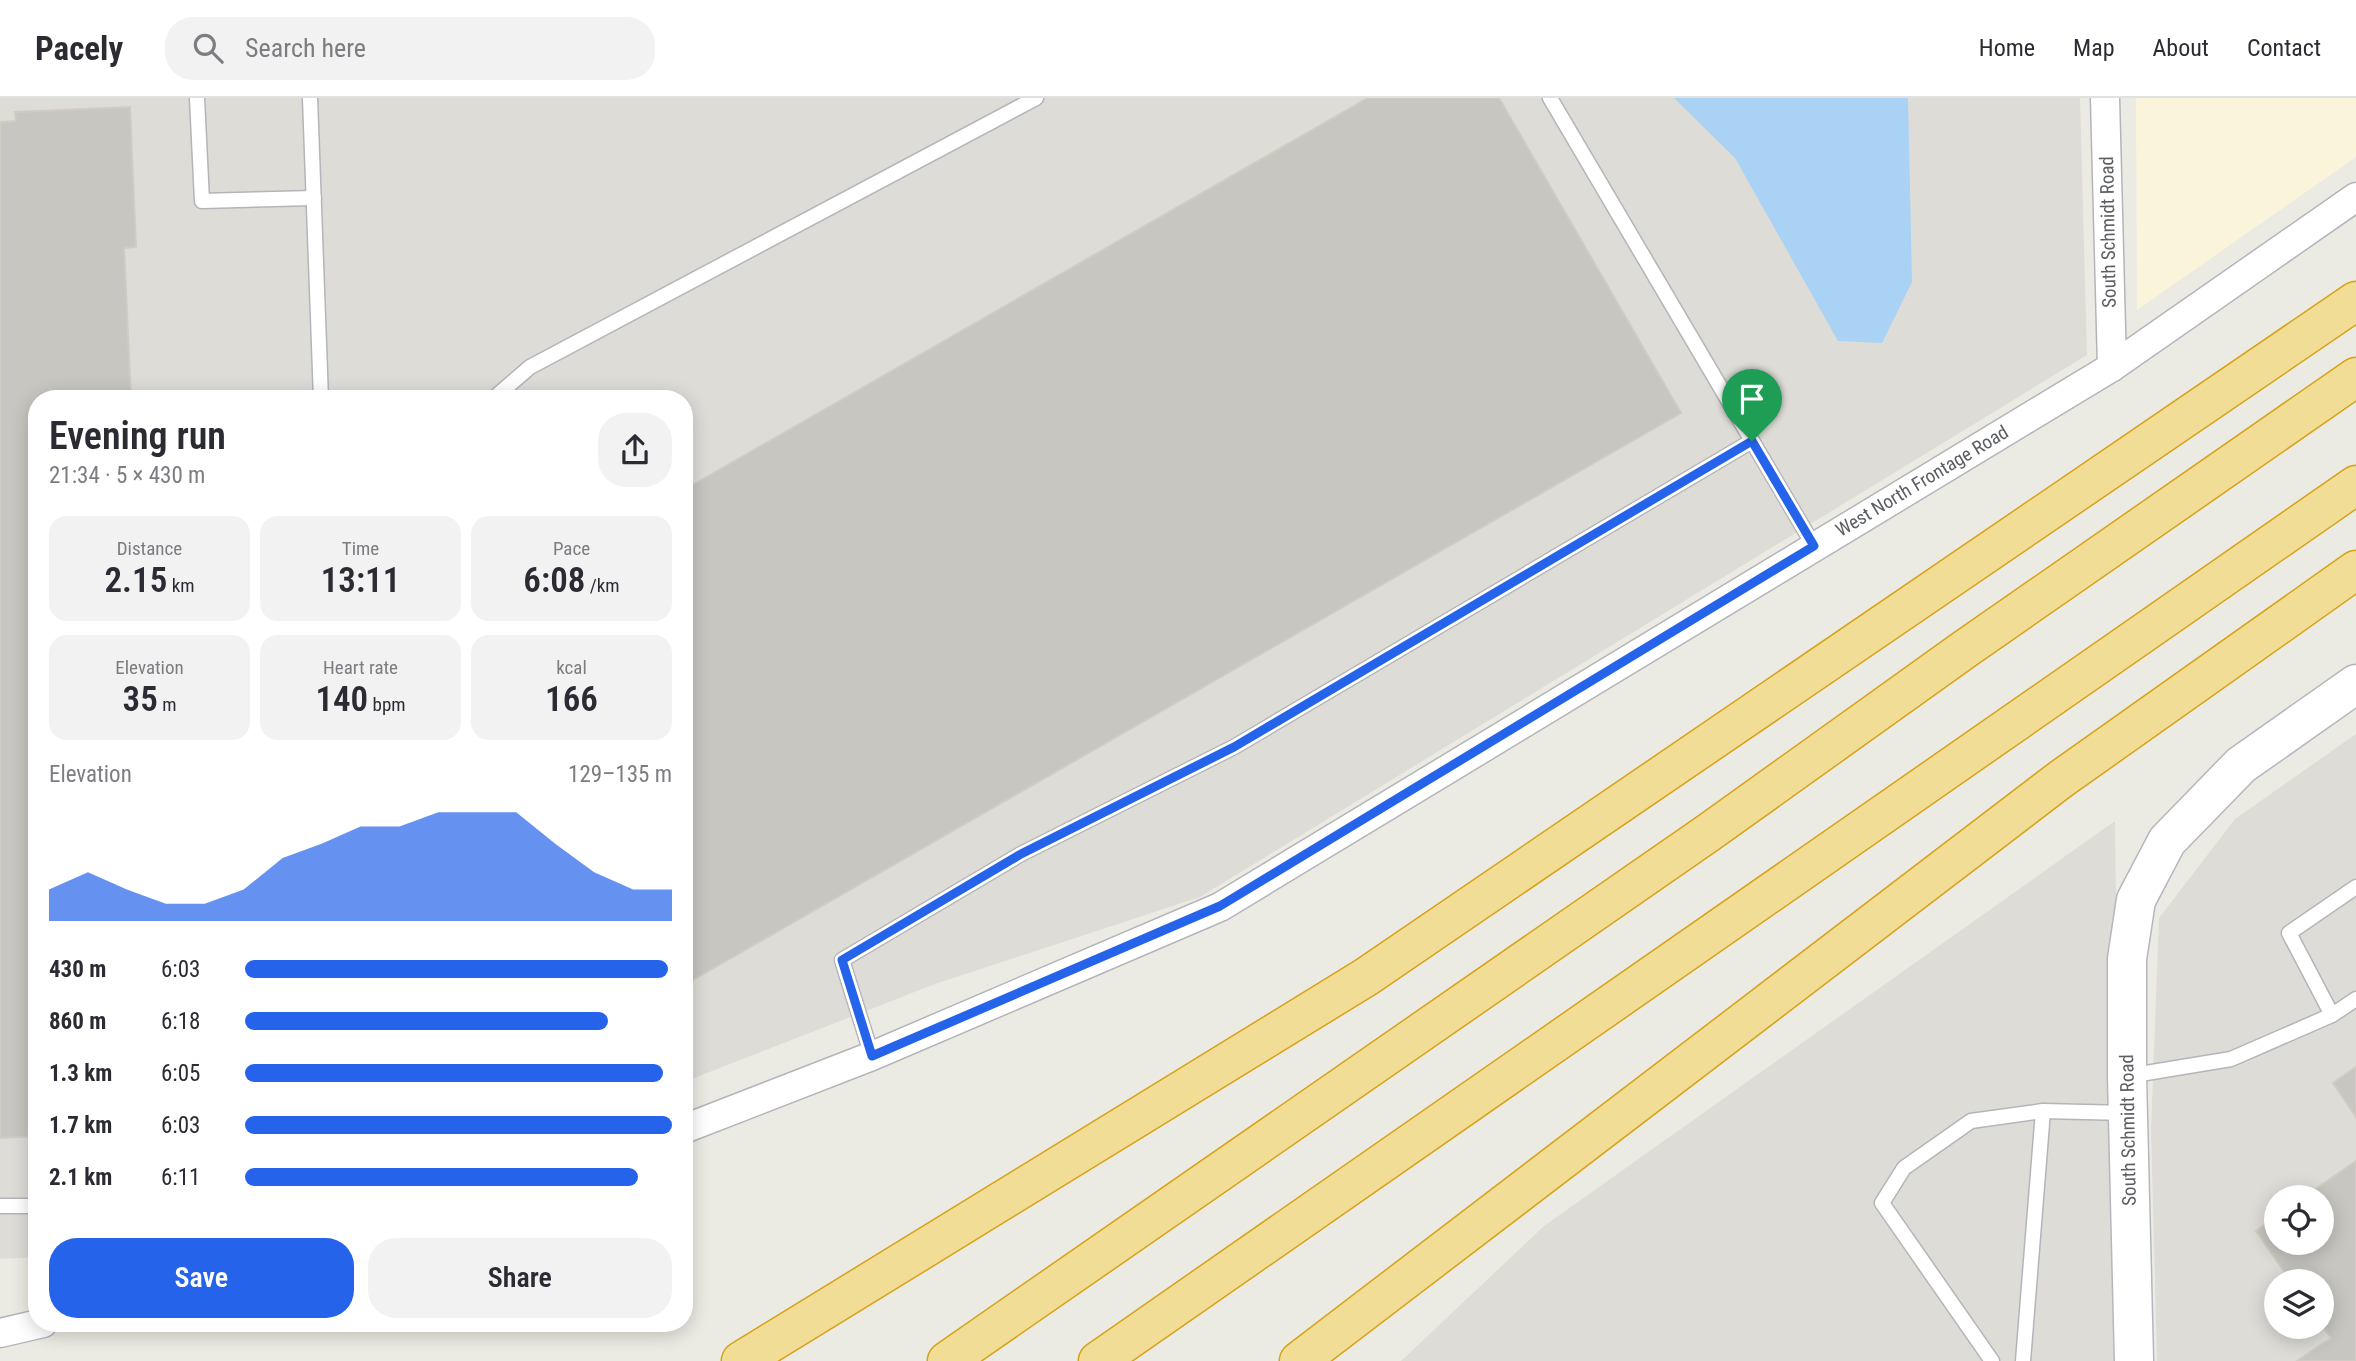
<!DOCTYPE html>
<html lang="en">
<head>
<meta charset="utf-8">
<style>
	body { margin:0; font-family:"Roboto Condensed",sans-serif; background:#f2f2f3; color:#2b2b33; height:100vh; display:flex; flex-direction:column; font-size:26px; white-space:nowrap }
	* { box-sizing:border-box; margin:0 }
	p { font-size:23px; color:#7c7c81 }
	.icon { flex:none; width:38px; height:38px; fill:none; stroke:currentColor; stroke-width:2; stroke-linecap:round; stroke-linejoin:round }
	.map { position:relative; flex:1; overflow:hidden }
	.side { position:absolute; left:28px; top:292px; width:665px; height:942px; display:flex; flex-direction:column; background:#fff; border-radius:28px; box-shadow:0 4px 18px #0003 }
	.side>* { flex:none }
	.controls { position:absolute; left:2264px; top:1087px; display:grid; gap:14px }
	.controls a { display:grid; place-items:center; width:70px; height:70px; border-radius:50%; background:#fff; box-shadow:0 4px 18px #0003; font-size:35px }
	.pin { position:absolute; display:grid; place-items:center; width:60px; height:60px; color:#fff; margin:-72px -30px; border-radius:50% 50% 50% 0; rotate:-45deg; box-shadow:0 0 7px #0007 }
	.pin .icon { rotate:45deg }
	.round { display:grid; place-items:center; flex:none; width:74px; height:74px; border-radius:28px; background:#f2f2f3 }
	.summary { display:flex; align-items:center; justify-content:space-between; height:119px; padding:0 21px }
	h1 { font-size:38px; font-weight:600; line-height:52px }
	.stats { display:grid; grid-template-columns:repeat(3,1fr); gap:10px; height:119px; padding:7px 21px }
	.stats div { display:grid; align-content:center; border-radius:18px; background:#f2f2f3; text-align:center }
	.stats b { font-size:35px; font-weight:600 }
	.stats small { font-size:19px; font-weight:400 }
	.stats p { font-size:19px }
	.chart { height:196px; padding:14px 21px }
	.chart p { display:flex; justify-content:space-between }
	.chart svg { width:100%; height:126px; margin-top:7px; fill:#2563eb; opacity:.7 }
	.action { display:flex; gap:14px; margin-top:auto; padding:14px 21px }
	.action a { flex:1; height:80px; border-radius:28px; background:#2563eb; color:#fff; font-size:28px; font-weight:600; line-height:80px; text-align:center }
	.action a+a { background:#f2f2f3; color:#2b2b33 }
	ul { padding:0 21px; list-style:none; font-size:23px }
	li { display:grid; grid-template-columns:112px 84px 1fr; align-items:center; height:52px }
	li i { height:18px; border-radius:9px; background:#2563eb }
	header { display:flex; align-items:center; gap:42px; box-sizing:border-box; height:98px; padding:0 35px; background:#fff; border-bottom:2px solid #e1e1e2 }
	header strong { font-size:33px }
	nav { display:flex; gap:38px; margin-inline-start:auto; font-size:24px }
	.search { width:490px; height:63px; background:#f2f2f3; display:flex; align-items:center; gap:18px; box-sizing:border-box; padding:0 24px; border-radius:28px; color:#7c7c81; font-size:26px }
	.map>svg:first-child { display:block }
	.commercial { fill:#faf4db }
	.industrial { fill:#dedcd7; fill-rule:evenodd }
	.water { fill:#aad2f5 }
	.building { fill:#c8c6c0; stroke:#d0ccc2; stroke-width:2 }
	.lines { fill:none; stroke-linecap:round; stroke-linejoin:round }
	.lane-casing { stroke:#b4b5b9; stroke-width:17 }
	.street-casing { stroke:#b4b5b9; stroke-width:31 }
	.secondary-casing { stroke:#b5b7bc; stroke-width:41 }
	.highway-casing { stroke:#d7a218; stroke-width:41 }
	.lane { stroke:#fff; stroke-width:14 }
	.street { stroke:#fff; stroke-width:28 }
	.secondary { stroke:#fff; stroke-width:38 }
	.highway { stroke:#f1dd95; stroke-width:38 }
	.route-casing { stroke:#fff; stroke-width:14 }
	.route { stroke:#2563eb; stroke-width:9 }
	.labels { text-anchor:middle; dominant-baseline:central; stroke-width:6; stroke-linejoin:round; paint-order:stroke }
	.street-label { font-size:19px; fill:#5b5e62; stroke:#fff }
</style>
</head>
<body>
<header>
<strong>Pacely</strong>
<div class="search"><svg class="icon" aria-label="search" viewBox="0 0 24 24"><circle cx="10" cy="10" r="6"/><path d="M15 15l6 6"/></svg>Search here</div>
<nav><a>Home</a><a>Map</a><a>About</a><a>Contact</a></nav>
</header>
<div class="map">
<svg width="2356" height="1263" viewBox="0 0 2356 1263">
	<rect width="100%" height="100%" fill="#ecebe3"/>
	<polygon class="commercial" points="2136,0 2356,0 2356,59 2137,212"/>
	<g class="industrial">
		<polygon points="0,0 2080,0 2087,257 1200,799 935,886 684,984 684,301 37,301 37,1159 0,1161"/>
		<path d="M2356,636V1263H2157L2151,1031L2159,820L2235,721ZM2277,1099H2322V1144H2277ZM2277,1183H2322V1228H2277Z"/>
		<polygon points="2115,723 2122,1263 1401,1263 1544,1128"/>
	</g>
	<polygon class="water" points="1674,0 1908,0 1912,184 1882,245 1838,243 1735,60"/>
	<g class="building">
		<polygon points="1368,0 1499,0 1681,315 684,887 684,392"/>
		<polygon points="130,9 136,149 124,150 131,301 37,301 37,1038 0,1040 0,24 16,23 15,14"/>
		<polygon points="2356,969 2356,1019 2333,985"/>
		<polygon points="2356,1063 2356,1263 2297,1263 2331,1240 2322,1228 2322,1183 2291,1183 2256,1133 2277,1118 2277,1144 2322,1144 2322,1099 2304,1099"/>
	</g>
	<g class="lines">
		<g class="lane-casing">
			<g id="lane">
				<polyline points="197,0 202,103 314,100"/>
				<polyline points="310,0 321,301"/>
				<polyline points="1550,0 1814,448"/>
				<polyline points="493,301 530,269 1036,0"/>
				<polyline points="2332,917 2289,835 2356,789"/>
				<polyline points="872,958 842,862 1021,756 1234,649 1752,343"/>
				<polyline points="2128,978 2231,961 2332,917 2356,901"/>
				<polyline points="0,1108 37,1108"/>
				<polyline points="1992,1263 1882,1105 1904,1070 1971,1023 2043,1013 2126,1015"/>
				<polyline points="2023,1263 2043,1013"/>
			</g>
		</g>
		<g class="street-casing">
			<g id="street">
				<polyline points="2105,0 2112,269"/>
				<polyline points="684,1031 872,958 1220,809 2112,269 2356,99"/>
				<polyline points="0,1235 43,1225"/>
			</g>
		</g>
		<g class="secondary-casing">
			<polyline id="secondary" points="2134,1263 2127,978 2127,861 2136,802 2167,743 2241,667 2356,586"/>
		</g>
		<g class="highway-casing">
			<g id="highway">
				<polyline points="741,1263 1366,879 2356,203"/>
				<polyline points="947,1263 1708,735 1965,551 2356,279"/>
				<polyline points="1098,1263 2356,387"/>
				<polyline points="1299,1263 2061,681 2356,472"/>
			</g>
		</g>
		<use href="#lane" class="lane"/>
		<use href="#street" class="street"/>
		<use href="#secondary" class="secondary"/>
		<use href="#highway" class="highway"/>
	</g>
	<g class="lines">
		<g class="route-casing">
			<polygon id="route" points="1752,343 1814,448 1220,808 872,958 842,862 1021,756 1234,649"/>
		</g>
		<use href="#route" class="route"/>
	</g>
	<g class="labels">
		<g class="street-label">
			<text transform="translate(2108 134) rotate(-91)">South Schmidt Road</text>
			<text transform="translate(1922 383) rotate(-31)">West North Frontage Road</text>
			<text transform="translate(2128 1032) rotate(-91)">South Schmidt Road</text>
		</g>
	</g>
</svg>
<div class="controls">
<a><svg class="icon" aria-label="locate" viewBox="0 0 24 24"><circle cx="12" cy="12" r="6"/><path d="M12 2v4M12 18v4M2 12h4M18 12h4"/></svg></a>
<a><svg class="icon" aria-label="layers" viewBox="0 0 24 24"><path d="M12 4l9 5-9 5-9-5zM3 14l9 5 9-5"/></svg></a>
</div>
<div class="pin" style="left:1752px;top:343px;background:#1e9e55"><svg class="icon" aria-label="arrive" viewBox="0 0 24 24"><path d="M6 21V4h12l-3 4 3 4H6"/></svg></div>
<section class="side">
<div class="summary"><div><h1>Evening run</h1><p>21:34 · 5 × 430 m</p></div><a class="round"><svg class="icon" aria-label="share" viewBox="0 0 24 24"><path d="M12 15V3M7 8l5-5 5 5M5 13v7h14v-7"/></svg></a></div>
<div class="stats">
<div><p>Distance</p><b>2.15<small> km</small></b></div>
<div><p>Time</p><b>13:11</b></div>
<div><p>Pace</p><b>6:08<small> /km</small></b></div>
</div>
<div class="stats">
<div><p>Elevation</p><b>35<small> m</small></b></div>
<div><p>Heart rate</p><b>140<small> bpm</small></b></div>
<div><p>kcal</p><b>166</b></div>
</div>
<div class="chart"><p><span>Elevation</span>129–135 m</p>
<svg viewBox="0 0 160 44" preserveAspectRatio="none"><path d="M0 44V33L10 27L20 33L30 38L40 38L50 33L60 22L70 17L80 11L90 11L100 6L110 6L120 6L130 17L140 27L150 33L160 33V44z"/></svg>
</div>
<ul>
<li><b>430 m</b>6:03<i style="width:99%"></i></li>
<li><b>860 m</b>6:18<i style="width:85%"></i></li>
<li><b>1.3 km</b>6:05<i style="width:98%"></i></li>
<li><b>1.7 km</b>6:03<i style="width:100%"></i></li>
<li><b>2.1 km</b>6:11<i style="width:92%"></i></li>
</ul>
<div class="action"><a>Save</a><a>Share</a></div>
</section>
</div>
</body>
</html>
